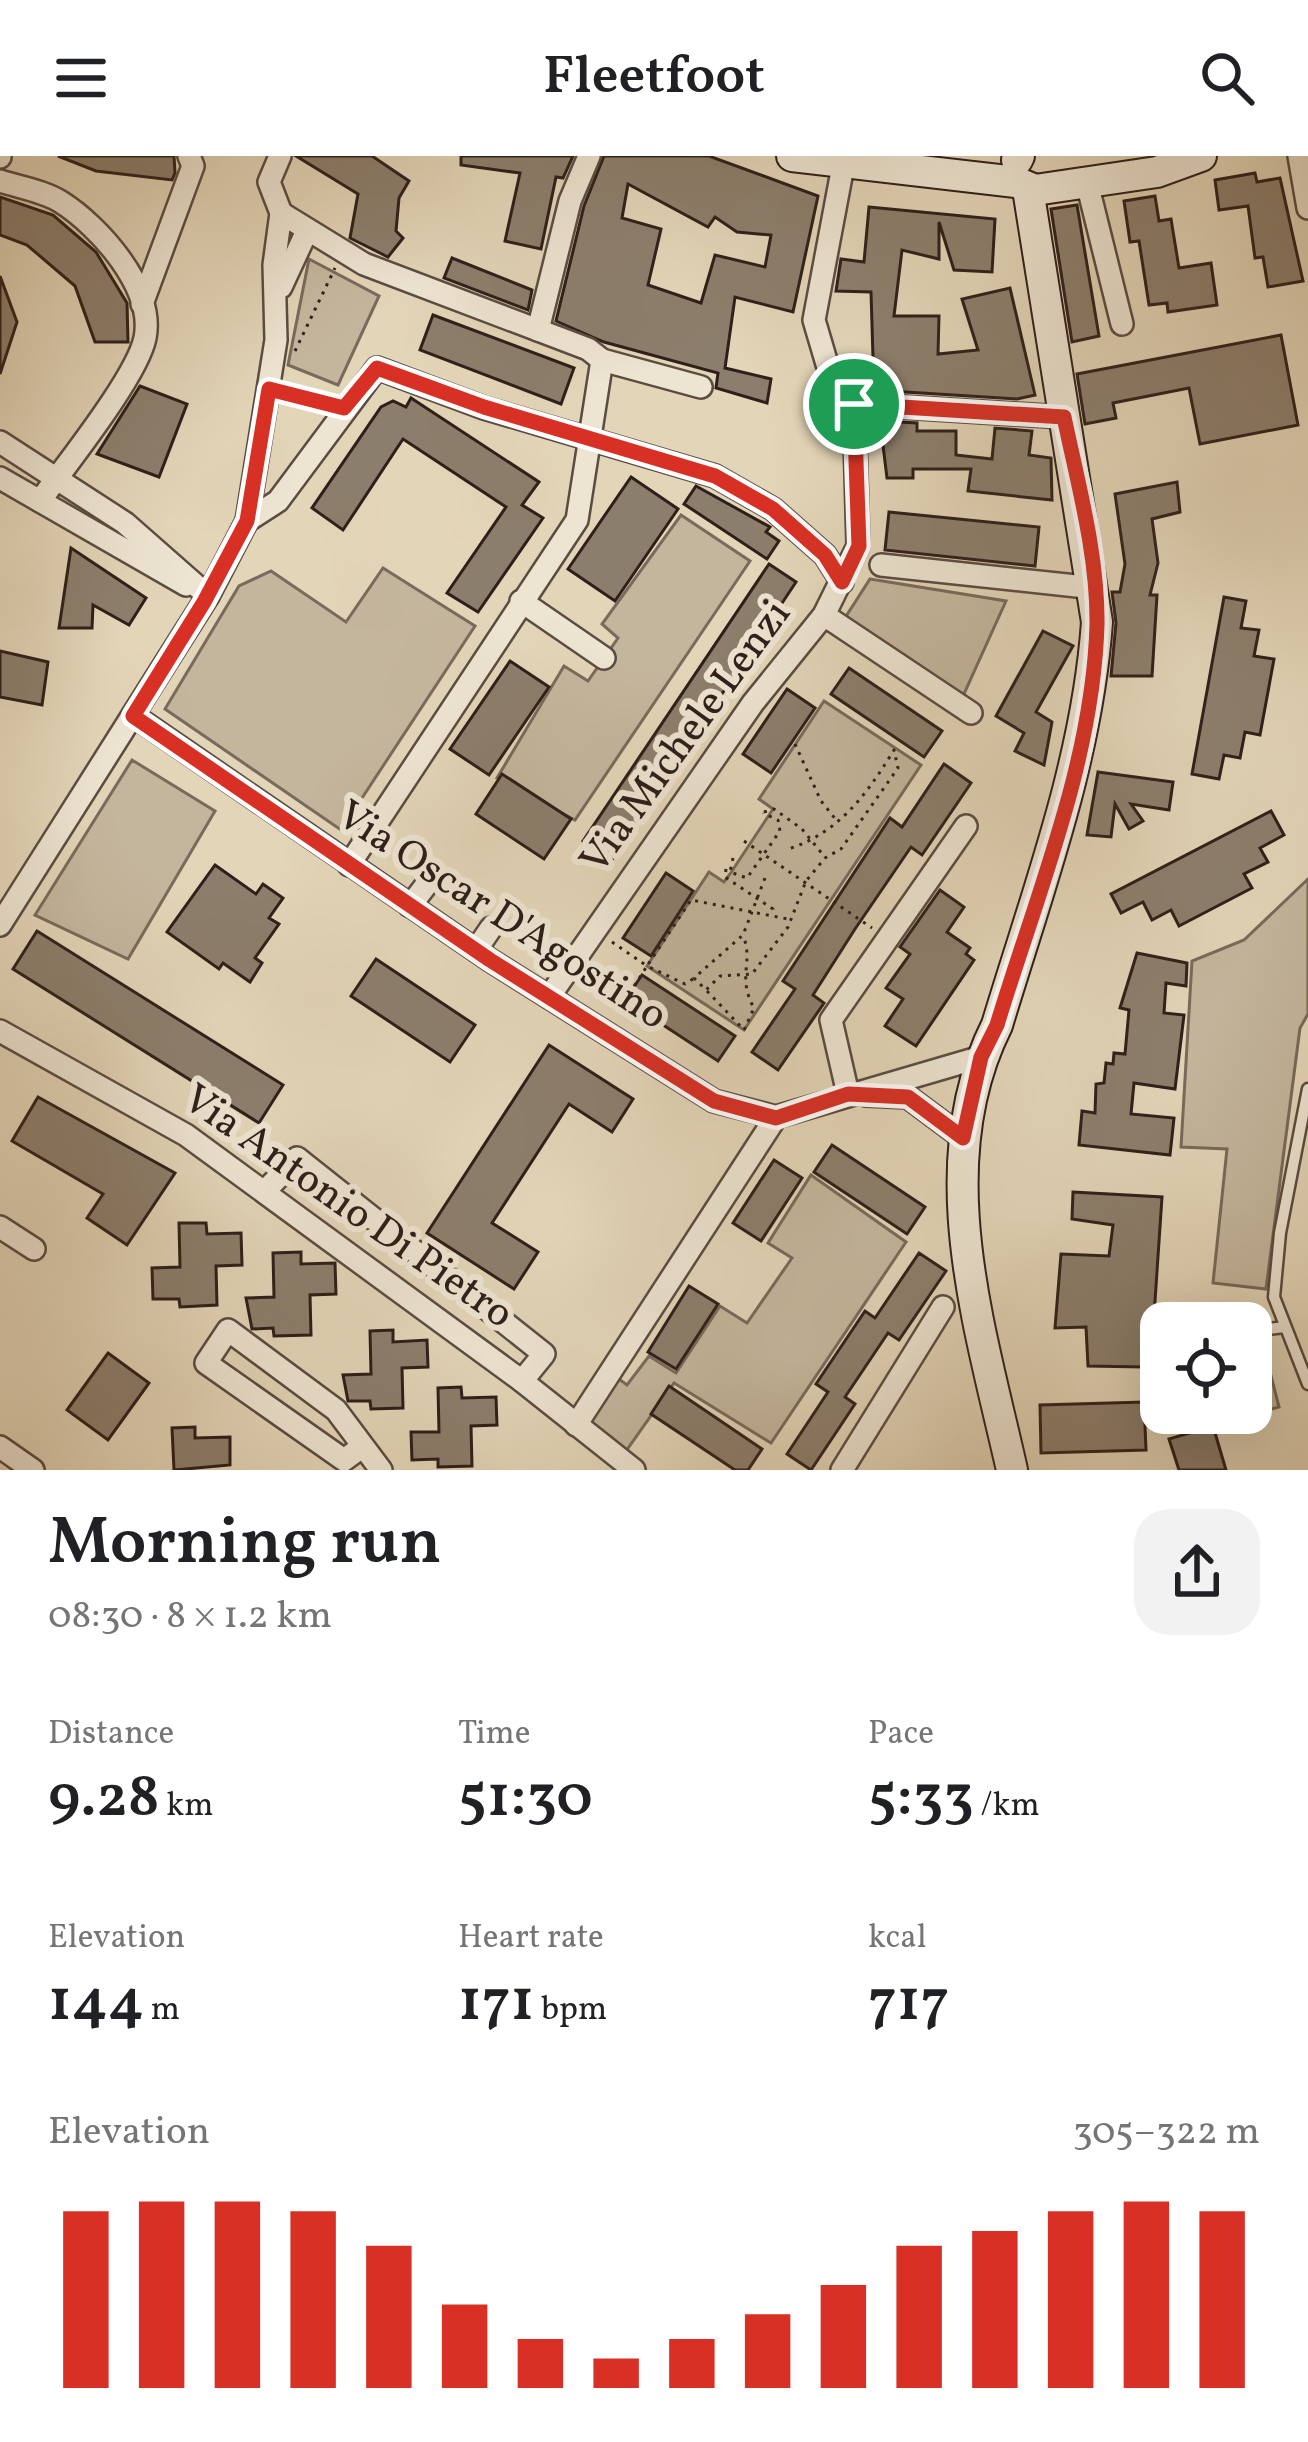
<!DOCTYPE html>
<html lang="en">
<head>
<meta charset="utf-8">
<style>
	body { margin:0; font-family:Vollkorn,serif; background:#f2f2f2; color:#202124; height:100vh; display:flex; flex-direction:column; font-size:45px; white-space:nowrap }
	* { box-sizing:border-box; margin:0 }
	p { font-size:39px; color:#757577 }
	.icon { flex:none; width:66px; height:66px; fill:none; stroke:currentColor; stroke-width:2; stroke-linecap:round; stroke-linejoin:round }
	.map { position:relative; height:1314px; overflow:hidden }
	.details { display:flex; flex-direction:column; background:#fff; flex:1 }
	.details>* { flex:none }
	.buttons { position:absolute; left:1140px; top:1146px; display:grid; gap:24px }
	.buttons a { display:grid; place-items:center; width:132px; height:132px; border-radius:24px; background:#fff; box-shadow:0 12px 48px #0002; font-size:60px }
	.pin { position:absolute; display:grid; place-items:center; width:102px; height:102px; color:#fff; margin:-51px; border:6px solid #fff; border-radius:50%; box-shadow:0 3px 12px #0007 }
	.round { display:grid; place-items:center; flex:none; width:126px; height:126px; border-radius:36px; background:#f2f2f2 }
	.overview { display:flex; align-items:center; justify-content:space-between; height:204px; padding:0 48px }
	h1 { font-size:66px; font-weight:600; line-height:90px }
	.stats { display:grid; grid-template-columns:repeat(3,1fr); gap:18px; height:204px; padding:12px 48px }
	.stats div { display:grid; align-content:center }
	.stats b { font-size:60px; font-weight:600 }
	.stats small { font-size:33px; font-weight:400 }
	.stats p { font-size:33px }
	.chart { height:336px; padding:24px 48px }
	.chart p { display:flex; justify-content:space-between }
	.chart svg { width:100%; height:216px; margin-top:12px; stroke:#d93025; stroke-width:6 }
	header { display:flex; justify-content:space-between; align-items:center; height:156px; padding:0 48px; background:#fff; font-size:54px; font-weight:600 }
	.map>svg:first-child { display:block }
	.green { fill:#c4b69d; stroke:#796a5c; stroke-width:3 }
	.building { fill:#8c7e6c; stroke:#2e1f1a; stroke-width:3; fill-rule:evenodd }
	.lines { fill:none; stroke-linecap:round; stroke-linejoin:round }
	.lane-casing { stroke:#5b4c42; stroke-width:15 }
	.street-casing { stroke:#5b4c42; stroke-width:26 }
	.secondary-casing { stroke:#2e1f1a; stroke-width:34 }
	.path { stroke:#2e1f1a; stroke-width:3; stroke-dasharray:3 6; stroke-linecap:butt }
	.lane { stroke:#ede4d1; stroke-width:10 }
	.street { stroke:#ede4d1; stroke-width:21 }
	.secondary { stroke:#ede4d1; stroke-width:30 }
	.route-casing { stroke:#fff; stroke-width:24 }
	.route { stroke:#d93025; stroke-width:15 }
	.labels { text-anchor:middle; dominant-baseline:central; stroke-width:12; stroke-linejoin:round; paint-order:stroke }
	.street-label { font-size:42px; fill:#2e1f1a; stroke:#ede4d1 }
</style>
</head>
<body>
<header><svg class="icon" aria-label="menu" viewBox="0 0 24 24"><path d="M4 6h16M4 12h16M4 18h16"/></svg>Fleetfoot<svg class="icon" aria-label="search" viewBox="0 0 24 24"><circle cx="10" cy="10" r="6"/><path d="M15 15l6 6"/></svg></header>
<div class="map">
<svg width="1308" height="1314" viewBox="0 0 1308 1314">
	<rect width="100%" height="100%" fill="#e3d5b8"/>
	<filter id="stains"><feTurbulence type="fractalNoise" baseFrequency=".00167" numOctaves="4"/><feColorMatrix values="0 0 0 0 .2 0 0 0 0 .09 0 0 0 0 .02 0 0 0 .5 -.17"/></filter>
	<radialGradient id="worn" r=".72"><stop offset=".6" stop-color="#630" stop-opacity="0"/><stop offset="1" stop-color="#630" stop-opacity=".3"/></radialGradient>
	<g class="green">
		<polygon points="309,103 379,140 338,229 288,209"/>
		<polygon points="681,359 750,405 575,664 497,622 564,510 588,525 618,482 602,468"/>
		<polygon points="383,412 475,470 341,674 165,553 239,430 271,415 346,466"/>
		<polygon points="870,423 1006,445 963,540 843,465"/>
		<polygon points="824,545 921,609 744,874 647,810 709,716 724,726 730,718 773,653 759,643"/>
		<polygon points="132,604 215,655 128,803 35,759"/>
		<polygon points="1308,723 1308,858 1300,872 1266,1133 1213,1127 1227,993 1181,991 1192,805 1244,784"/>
		<polygon points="811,1019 906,1086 771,1287 674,1227 626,1295 587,1264 616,1221 627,1229 649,1200 676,1217 720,1150 747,1167 792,1102 768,1087"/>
		<polygon points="1267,1204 1279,1251 1185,1277 1180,1257 1251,1257 1251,1209"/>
	</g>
	<g class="building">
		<polygon points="58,0 174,0 175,17 172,24 96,15"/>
		<polygon points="296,0 372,0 409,25 399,42 396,75 403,82 388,101 350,82 358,38"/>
		<polygon points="461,0 573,0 563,22 556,21 541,93 505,85 520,17 461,9"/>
		<path d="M604,0H709L818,40L793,156L735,141L725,212L771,223L767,247L716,232L718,217L604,186L556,165L584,50ZM628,28L708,71L715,61L737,76L771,79L765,111L715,99L701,147L648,129L661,73L622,62Z"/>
		<polygon points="1255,17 1257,26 1280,22 1303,125 1268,131 1263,101 1255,102 1248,50 1219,54 1215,24"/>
		<polygon points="1155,40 1159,65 1171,63 1179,112 1211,107 1217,149 1168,156 1167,147 1149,149 1139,85 1130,86 1124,45"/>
		<polygon points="0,41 53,59 96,96 127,147 128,186 95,186 75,130 27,89 0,79"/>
		<polygon points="1077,49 1099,180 1072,186 1051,53"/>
		<polygon points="869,51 995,63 992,116 954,114 939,66 939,103 902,94 894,160 939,160 938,198 978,194 962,143 1010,132 1035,239 1017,243 874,234 871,136 836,135 841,103 864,106"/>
		<polygon points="452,102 532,134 528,154 444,122"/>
		<polygon points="0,120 17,166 0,218"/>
		<polygon points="433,159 574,212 561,248 420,194"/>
		<polygon points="1281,179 1298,269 1200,288 1189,232 1113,247 1116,262 1085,268 1077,218"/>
		<polygon points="140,230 187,248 159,321 97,298"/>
		<polygon points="411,242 539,326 522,349 543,362 478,456 447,437 506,351 403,283 343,374 312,352 381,251 393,245 406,251"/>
		<polygon points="880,265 917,267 917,275 956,275 956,299 992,303 995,272 1032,275 1029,299 1051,302 1052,344 968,335 971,313 913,313 913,322 887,322"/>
		<polygon points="631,321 678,353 615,445 568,413"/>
		<polygon points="1177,326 1180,356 1152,363 1158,407 1150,439 1157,439 1152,520 1111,520 1116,467 1112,436 1120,436 1125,408 1115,338"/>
		<polygon points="696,330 770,371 766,376 779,385 767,403 684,348"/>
		<polygon points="889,356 1039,371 1035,410 885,394"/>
		<polygon points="71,392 146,442 129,469 93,449 92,472 59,472"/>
		<polygon points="769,408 796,426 612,704 583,685"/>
		<polygon points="1224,441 1246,445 1241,472 1259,474 1254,500 1274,503 1260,579 1245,576 1240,602 1224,599 1219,623 1192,618"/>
		<polygon points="1043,475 1073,490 1036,556 1052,566 1044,609 1015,595 1024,577 996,560"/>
		<polygon points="0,495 48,506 42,549 0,541"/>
		<polygon points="510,505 549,531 489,619 450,593"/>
		<polygon points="849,512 942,575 924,601 831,538"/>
		<polygon points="787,533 815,552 771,617 743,598"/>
		<polygon points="944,608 971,627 922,699 911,691 855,773 813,839 824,847 778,914 752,896 795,833 783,825 890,662 902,671"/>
		<polygon points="1098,616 1173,626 1169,654 1131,648 1143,665 1129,673 1115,648 1111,681 1087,679"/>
		<polygon points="502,618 571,663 544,703 476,658"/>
		<polygon points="1271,655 1284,679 1260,692 1268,706 1244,718 1252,732 1179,770 1171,754 1152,764 1143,746 1121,757 1111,738"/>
		<polygon points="215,709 256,738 263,728 283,742 269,762 279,768 255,802 262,807 250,826 223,807 219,813 167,776"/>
		<polygon points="666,717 693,735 651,800 623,782"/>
		<polygon points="940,734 964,751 947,776 970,792 966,798 974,804 916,890 885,870 903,843 886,832 910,798 900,791"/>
		<polygon points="37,775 283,929 259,967 13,813"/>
		<polygon points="1137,797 1187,807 1186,830 1166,827 1164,857 1184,859 1175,933 1134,927 1131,958 1174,962 1170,999 1079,989 1082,955 1095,957 1096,928 1104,927 1106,907 1113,908 1114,897 1125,898 1129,854 1120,852"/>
		<polygon points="376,803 475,869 450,906 351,840"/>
		<polygon points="642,819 735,880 718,905 625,844"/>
		<polygon points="549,889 633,943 612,976 569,948 492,1067 538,1096 514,1133 427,1077"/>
		<polygon points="38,941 175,1017 127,1089 87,1062 103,1038 12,985"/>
		<polygon points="832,989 925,1051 907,1078 814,1016"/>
		<polygon points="774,1004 802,1022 761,1085 733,1067"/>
		<polygon points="1073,1036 1162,1041 1154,1160 1161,1161 1161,1211 1147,1211 1145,1202 1143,1211 1088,1210 1086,1171 1055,1172 1061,1098 1109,1100 1113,1069 1072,1063"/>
		<polygon points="179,1067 206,1067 207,1078 241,1077 242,1109 216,1110 217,1149 180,1151 179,1143 153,1143 152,1112 180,1111"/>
		<polygon points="301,1096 301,1108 335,1107 336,1138 310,1139 311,1179 274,1180 273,1172 252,1173 246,1142 274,1141 273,1097"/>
		<polygon points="919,1097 946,1115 899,1184 888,1177 845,1241 855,1248 811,1314 787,1298 828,1236 816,1228 865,1155 875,1162"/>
		<polygon points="689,1130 718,1148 676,1213 648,1196"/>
		<polygon points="393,1174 393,1186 427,1184 428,1211 402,1212 403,1252 371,1253 370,1245 348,1245 343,1219 371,1218 370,1175"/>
		<polygon points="108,1197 149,1227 108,1284 67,1254"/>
		<polygon points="669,1230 762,1293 748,1314 735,1314 651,1258"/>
		<polygon points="461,1231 462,1242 496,1241 497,1269 471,1270 472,1310 438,1311 438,1303 412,1304 411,1276 439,1276 438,1232"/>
		<polygon points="1144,1246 1146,1294 1041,1297 1040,1249"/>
		<polygon points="1213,1270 1226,1314 1179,1314 1169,1283"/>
		<polygon points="195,1271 195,1282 230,1281 230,1309 174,1314 172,1272"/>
	</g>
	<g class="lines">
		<g class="lane-casing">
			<g id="lane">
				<polyline points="1308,933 1280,1077 1274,1141 1308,1228"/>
				<polyline points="1251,1175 1285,1171"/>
			</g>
		</g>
		<g class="street-casing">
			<g id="street">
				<polyline points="1299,0 1308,52"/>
				<polyline points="0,1 0,0"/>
				<path d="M0,25C19,31 44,35 61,46C99,70 155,132 145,182C137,221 65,310 40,345"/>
				<polyline points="1087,27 1122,168"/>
				<polyline points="281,57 364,108 588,193 602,204 577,364 349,709"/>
				<polyline points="281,131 306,77"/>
				<polyline points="142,148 193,10 189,0"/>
				<polyline points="538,174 570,45 589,0"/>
				<polyline points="602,204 701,231"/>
				<polyline points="854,248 1063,261"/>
				<polyline points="0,286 125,367 208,440"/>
				<polyline points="0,322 186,429"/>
				<polyline points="247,365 278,345 377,212 484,252 715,320 773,353 825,399 842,426"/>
				<polyline points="881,409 1095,432"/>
				<polyline points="521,445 604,502"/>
				<polyline points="824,459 971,557"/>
				<polyline points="133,559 490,804 714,945 776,961 981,901"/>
				<polyline points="410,750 427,728"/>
				<polyline points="0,769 208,440 247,365 276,184 274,109 281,57 269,26 280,0"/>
				<polyline points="476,794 491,772"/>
				<polyline points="549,841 753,547 824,459 858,390 854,248 827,208 814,164 843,10"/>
				<polyline points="0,875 186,979 522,1225 634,1314"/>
				<polyline points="848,938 831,864 966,670"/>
				<polyline points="866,939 908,941 963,982"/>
				<polyline points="265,1035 297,1002 544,1198 522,1225"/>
				<polyline points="0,1071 34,1093"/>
				<polyline points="576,1269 776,961"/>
				<polyline points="363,1290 344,1304 206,1207 228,1174 336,1254 381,1314"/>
				<polyline points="0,1291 33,1314"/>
				<polyline points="842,1314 943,1151"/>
			</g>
		</g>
		<g class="secondary-casing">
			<g id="secondary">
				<polyline points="792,0 1016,26 1035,34 1157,16 1201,0"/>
				<polyline points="1017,4 1019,0"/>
				<path d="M1012,1314C980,1171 927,1008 997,869C1037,736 1087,606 1097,466L1028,33"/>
			</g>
		</g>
		<g class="path">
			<polyline points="295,195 335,112"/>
			<polyline points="287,238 324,247"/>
			<polyline points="795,588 821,645 837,665"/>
			<polyline points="764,656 774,653 802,673 824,700"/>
			<polyline points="744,685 872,772"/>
			<polyline points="733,702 730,716 747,722 780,675 778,664 763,657"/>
			<polyline points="726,713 725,721 773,753 772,758"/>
			<path d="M765,722L743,779L694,822L706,834L720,820L752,818L788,771L806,725L825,702L841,693L898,612L894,594C867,638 839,677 788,693"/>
			<polyline points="612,786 647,810 617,857"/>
			<polyline points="693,823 685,828 647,810 691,744 788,763"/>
			<path d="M707,835L744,874L754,852C737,821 753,808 744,782"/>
		</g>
		<use href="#lane" class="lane"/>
		<use href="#street" class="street"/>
		<use href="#secondary" class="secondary"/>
	</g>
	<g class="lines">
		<g class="route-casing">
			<path id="route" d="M377,212L484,251L715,320L773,353L825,399L842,426L859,390L854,248L1064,261C1078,328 1098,400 1097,469C1093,606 1036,740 997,869L981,901L963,982L908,941L848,938L776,962L714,945L490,804L133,560L204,446L247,365L269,233L344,252Z"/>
		</g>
		<use href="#route" class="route"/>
	</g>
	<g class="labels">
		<g class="street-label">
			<text transform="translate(687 582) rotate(-54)">Via Michele Lenzi</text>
			<text transform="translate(501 761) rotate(33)">Via Oscar D'Agostino</text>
			<text transform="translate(347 1052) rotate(35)">Via Antonio Di Pietro</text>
		</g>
	</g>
	<rect width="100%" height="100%" filter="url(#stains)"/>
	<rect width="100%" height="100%" fill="url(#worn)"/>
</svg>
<div class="buttons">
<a><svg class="icon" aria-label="locate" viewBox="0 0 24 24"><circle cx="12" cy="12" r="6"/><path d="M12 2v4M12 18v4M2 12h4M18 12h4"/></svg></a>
</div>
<div class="pin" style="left:854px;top:248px;background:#1e9e55"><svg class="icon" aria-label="arrive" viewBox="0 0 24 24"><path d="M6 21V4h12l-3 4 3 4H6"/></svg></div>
</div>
<section class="details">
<div class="overview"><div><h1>Morning run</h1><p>08:30 · 8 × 1.2 km</p></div><a class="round"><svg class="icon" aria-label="share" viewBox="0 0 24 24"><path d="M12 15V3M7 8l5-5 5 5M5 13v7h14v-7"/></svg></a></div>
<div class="stats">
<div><p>Distance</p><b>9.28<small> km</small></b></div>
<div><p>Time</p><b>51:30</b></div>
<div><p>Pace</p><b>5:33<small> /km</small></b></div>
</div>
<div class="stats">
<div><p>Elevation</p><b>144<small> m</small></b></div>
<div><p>Heart rate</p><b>171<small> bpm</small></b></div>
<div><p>kcal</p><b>717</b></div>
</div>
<div class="chart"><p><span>Elevation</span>305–322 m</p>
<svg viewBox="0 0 160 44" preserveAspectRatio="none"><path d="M5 44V8M15 44V6M25 44V6M35 44V8M45 44V15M55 44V27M65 44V34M75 44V38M85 44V34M95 44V29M105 44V23M115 44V15M125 44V12M135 44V8M145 44V6M155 44V8"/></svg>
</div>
</section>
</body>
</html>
